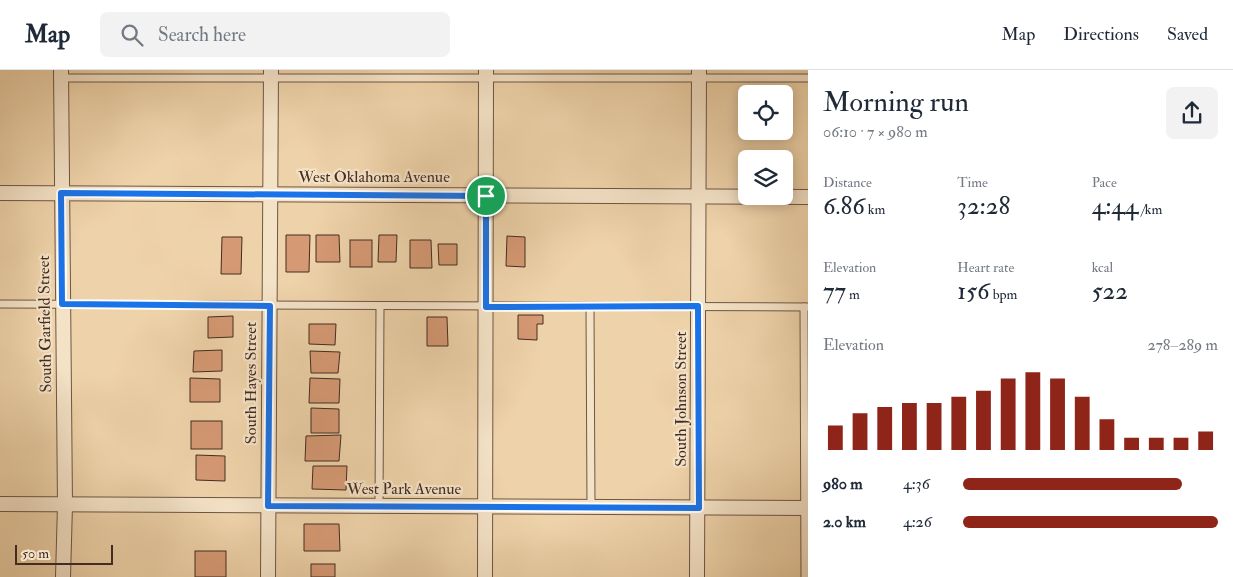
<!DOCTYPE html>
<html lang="en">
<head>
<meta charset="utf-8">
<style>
	body { margin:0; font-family:"IM FELL Double Pica",serif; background:#f2f2f3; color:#1f2937; height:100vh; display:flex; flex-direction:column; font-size:19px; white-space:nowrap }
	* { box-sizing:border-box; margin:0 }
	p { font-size:16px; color:#747a83 }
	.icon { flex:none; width:28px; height:28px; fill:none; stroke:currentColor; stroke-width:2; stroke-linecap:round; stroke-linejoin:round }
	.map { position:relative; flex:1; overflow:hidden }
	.side { display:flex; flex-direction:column; background:#fff; width:425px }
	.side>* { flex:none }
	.buttons { position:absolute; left:738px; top:15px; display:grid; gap:10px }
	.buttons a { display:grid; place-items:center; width:55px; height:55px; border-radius:8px; background:#fff; box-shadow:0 2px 12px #0003; font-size:25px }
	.scale { position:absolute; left:15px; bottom:12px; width:98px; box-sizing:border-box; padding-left:5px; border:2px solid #442c23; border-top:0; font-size:14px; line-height:18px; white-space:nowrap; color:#442c23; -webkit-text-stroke:4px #f4e2c7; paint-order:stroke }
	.pin { position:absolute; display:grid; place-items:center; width:42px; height:42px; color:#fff; margin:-21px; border:2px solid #fff; border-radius:50%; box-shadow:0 1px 5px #0007 }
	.round { display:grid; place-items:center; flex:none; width:52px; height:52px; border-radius:8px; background:#f2f2f3 }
	.overview { display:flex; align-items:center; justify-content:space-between; height:85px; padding:0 15px }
	h1 { font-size:28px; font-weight:600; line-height:38px }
	.figures { display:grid; grid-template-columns:repeat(3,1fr); gap:8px; height:85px; padding:5px 15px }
	.figures div { display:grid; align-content:center }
	.figures b { font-size:25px; font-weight:600 }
	.figures small { font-size:14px; font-weight:400 }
	.figures p { font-size:14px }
	.chart { height:140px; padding:10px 15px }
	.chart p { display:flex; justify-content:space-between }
	.chart svg { width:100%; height:90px; margin-top:5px; stroke:#8f2418; stroke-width:6 }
	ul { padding:0 15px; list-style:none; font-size:16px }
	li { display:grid; grid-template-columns:80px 60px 1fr; align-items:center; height:38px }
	li i { height:12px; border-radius:6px; background:#8f2418 }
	header { display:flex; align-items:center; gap:30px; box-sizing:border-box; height:70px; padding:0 25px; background:#fff; border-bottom:1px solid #e0e1e3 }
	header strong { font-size:24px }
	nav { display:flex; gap:28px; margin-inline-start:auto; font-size:18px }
	.search { width:350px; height:45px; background:#f2f2f3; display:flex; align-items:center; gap:12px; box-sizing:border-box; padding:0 18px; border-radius:8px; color:#747a83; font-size:19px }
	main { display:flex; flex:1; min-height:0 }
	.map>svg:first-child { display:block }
	.building { fill:#d59974; stroke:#442c23 }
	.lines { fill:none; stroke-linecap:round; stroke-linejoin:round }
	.lane-casing { stroke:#6e5644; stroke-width:9 }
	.street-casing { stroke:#6e5644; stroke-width:16 }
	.lane { stroke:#f4e2c7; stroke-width:7 }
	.street { stroke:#f4e2c7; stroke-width:14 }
	.route-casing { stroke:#fff; stroke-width:10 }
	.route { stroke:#1a73e8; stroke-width:6 }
	.labels { text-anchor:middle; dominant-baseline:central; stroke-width:4.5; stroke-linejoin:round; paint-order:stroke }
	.street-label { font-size:16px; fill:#442c23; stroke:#f4e2c7 }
</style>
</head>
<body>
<header>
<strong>Map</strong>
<div class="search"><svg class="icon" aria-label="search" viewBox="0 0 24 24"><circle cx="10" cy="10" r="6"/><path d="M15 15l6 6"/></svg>Search here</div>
<nav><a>Map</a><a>Directions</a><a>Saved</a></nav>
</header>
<main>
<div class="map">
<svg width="808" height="507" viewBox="0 0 808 507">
	<rect width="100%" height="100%" fill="#eed2a9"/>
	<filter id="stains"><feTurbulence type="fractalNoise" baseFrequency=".004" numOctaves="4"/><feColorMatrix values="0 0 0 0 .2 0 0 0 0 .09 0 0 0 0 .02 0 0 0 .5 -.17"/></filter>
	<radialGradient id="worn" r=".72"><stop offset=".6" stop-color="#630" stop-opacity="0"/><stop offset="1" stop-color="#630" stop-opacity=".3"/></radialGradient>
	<g class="building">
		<polygon points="286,165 310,165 309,202 286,202"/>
		<polygon points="316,165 339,165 340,192 316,192"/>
		<polygon points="379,165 397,165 396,192 378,192"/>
		<polygon points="507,166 525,167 525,197 506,196"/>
		<polygon points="222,167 242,167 241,204 221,204"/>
		<rect x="350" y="170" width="22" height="27"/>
		<polygon points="410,170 431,170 432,198 410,198"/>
		<polygon points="438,174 457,174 457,195 439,195"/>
		<polygon points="518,245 543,245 543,254 537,254 537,270 518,269"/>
		<polygon points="233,246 233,267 208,268 208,247"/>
		<polygon points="427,247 447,247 448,276 427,276"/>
		<polygon points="309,254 336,254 335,275 309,274"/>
		<polygon points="222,280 222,301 193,302 194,281"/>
		<polygon points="310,281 340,282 338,303 311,303"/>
		<polygon points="190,308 220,309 220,332 190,332"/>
		<polygon points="310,308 340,309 339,333 309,333"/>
		<polygon points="311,338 339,339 339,363 311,363"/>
		<rect x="191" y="351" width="31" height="28"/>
		<polygon points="341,365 339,391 305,391 306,366"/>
		<polygon points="196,385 225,386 225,411 196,410"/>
		<polygon points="313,396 347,396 346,420 312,419"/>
		<polygon points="304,454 339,454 340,481 304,481"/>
		<rect x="195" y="481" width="31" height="26"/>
		<rect x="311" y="494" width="24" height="13"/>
	</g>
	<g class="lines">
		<g class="lane-casing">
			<g id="lane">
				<polyline points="61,8 808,8"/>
				<polyline points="0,234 808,237"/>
				<polyline points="590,237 591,437"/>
				<polyline points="804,237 805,507"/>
				<polyline points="379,436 380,236"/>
			</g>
		</g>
		<g class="street-casing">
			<g id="street">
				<polyline points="61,0 65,435 63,507"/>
				<polyline points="0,123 808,127"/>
				<polyline points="0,434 808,438"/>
				<polyline points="268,507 271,0"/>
				<polyline points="485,507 486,0"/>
				<polyline points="697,507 699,0"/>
			</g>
		</g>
		<use href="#lane" class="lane"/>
		<use href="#street" class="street"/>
	</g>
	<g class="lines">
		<g class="route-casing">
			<polygon id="route" points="61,123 486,126 486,237 698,236 699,438 268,436 270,236 62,234"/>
		</g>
		<use href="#route" class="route"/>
	</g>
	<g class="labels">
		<g class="street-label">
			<text x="374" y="107">West Oklahoma Avenue</text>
			<text transform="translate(45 254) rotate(-91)">South Garfield Street</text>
			<text transform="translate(251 313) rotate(-90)">South Hayes Street</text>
			<text transform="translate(681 329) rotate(-90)">South Johnson Street</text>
			<text x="404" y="419">West Park Avenue</text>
		</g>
	</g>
	<rect width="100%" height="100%" filter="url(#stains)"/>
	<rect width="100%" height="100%" fill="url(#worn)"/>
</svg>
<div class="buttons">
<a><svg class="icon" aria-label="locate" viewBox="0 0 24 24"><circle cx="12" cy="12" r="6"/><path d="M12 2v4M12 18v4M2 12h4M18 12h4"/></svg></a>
<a><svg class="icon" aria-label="layers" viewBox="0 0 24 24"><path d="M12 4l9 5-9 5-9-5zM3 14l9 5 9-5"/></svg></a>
</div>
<div class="scale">50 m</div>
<div class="pin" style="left:486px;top:126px;background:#1e9e55"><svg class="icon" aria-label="arrive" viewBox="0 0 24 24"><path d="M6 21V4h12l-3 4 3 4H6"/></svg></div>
</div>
<section class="side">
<div class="overview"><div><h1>Morning run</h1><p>06:10 · 7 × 980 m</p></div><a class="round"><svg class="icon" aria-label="share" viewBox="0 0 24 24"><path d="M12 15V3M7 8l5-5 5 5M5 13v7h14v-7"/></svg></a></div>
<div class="figures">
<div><p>Distance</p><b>6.86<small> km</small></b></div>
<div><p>Time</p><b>32:28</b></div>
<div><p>Pace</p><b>4:44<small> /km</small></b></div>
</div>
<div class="figures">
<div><p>Elevation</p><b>77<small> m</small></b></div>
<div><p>Heart rate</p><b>156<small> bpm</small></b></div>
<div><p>kcal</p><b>522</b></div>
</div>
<div class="chart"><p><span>Elevation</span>278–289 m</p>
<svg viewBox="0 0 160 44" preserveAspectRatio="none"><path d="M5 44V32M15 44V26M25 44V23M35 44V21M45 44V21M55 44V18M65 44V15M75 44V9M85 44V6M95 44V9M105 44V18M115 44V29M125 44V38M135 44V38M145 44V38M155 44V35"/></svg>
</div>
<ul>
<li><b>980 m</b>4:36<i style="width:86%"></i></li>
<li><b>2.0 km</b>4:26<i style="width:100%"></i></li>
</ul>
</section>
</main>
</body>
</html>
